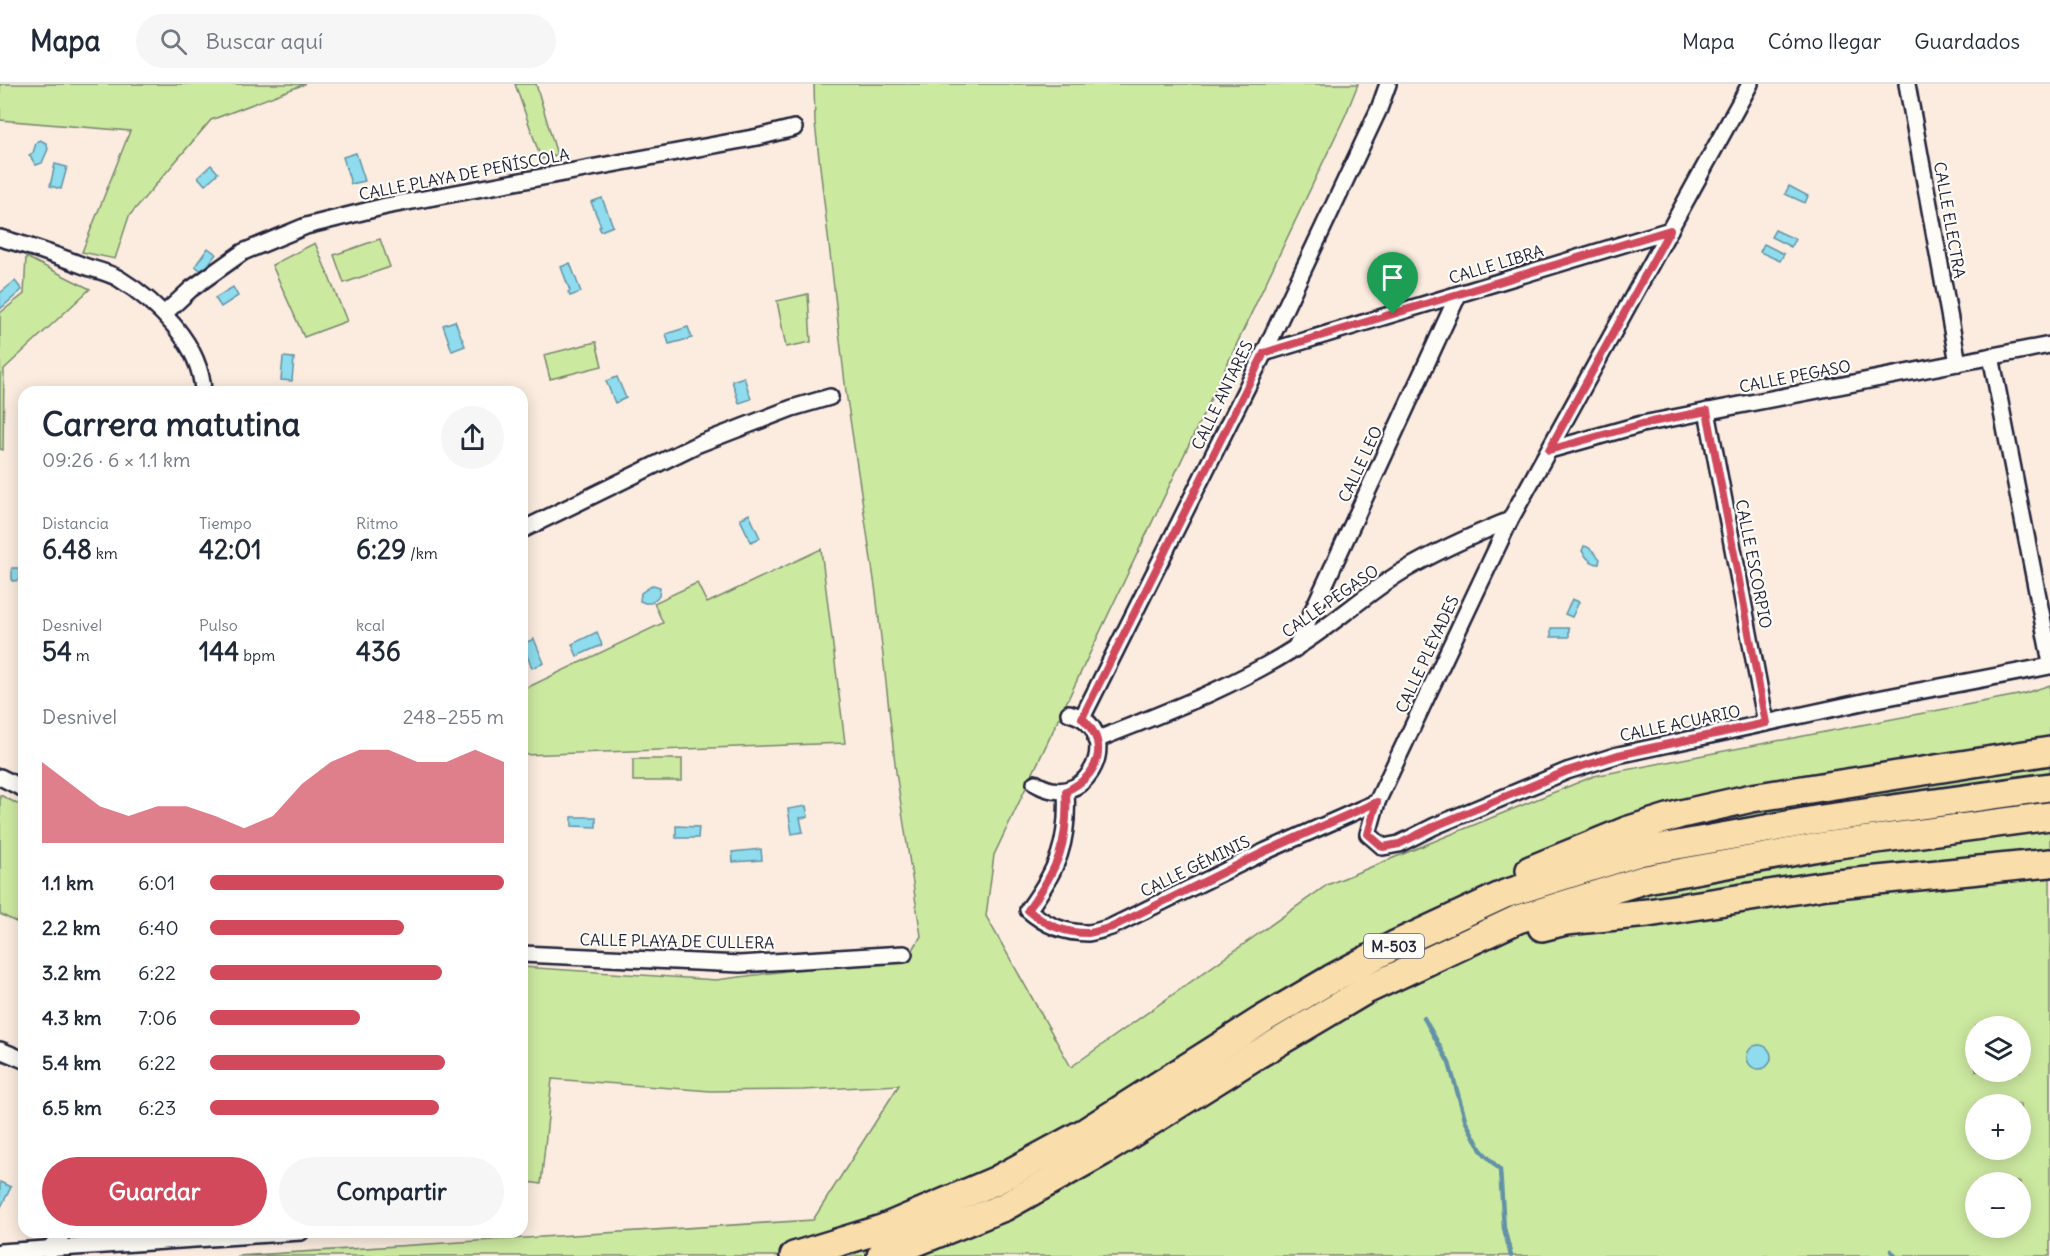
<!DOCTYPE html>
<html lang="es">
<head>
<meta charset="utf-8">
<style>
	body { margin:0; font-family:Delius,sans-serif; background:#f6f6f7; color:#1f2937; height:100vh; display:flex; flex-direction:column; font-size:22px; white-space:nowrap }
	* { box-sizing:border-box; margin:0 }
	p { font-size:20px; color:#747a83 }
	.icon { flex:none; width:33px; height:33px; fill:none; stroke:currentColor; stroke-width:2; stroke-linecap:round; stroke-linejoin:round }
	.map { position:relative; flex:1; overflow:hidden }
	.side { position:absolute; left:18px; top:302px; width:510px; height:852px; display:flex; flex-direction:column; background:#fff; border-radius:18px; box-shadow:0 3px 15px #0003 }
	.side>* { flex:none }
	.buttons { position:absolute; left:1965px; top:932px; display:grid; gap:12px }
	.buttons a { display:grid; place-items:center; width:66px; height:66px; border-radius:50%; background:#fff; box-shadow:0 3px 15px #0003; font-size:30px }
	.pin { position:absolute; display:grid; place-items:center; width:51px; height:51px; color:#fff; margin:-62px -26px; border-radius:50% 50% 50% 0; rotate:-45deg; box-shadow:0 0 6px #0007 }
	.pin .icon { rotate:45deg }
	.round { display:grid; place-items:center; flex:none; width:63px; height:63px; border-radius:32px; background:#f6f6f7 }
	.summary { display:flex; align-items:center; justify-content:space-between; height:102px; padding:0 24px }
	h1 { font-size:33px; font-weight:800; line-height:45px }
	.figures { display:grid; grid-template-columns:repeat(3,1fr); gap:9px; height:102px; padding:6px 24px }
	.figures div { display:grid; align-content:center }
	.figures b { font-size:26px; font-weight:800 }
	.figures small { font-size:16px; font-weight:400 }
	.figures p { font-size:16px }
	.chart { height:168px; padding:12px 24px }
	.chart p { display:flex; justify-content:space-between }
	.chart svg { width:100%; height:108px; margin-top:6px; fill:#d1495b; opacity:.7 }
	.cta { display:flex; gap:12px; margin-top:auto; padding:12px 24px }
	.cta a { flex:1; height:69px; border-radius:36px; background:#d1495b; color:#fff; font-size:24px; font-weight:800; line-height:69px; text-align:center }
	.cta a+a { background:#f6f6f7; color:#1f2937 }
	ul { padding:0 24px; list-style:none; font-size:20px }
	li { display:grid; grid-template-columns:96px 72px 1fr; align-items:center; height:45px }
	li i { height:15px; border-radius:8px; background:#d1495b }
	header { display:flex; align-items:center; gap:36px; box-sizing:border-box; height:84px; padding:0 30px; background:#fff; border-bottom:2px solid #e0e1e3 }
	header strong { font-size:28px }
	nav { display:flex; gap:33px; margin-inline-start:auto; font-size:21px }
	.search { width:420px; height:54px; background:#f6f6f7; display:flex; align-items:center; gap:15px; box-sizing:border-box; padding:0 21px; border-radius:33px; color:#747a83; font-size:22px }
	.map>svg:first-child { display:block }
	.green { fill:#cce9a0; stroke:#77866e; stroke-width:1.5; fill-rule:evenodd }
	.water { fill:#8edced; stroke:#6392a6; stroke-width:1.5 }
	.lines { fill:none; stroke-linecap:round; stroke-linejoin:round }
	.stream { stroke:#6392a6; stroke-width:4.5 }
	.street-casing { stroke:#22223b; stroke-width:20 }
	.highway-casing { stroke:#22223b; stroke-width:32 }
	.street { stroke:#fdfcf7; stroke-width:15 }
	.highway { stroke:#f9deab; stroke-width:27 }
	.route-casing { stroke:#fff; stroke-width:12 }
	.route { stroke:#d1495b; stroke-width:8 }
	.labels { text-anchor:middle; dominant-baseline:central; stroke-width:4.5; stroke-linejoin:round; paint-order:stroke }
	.shield { fill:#fdfcf7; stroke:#646373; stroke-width:1.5 }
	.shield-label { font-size:15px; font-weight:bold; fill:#22223b }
	.street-label { font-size:16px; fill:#22223b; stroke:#fdfcf7 }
</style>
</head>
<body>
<header>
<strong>Mapa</strong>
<div class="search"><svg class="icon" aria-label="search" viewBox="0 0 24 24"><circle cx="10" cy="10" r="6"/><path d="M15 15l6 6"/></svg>Buscar aquí</div>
<nav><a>Mapa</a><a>Cómo llegar</a><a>Guardados</a></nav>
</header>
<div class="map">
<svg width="2050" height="1172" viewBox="0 0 2050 1172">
	<rect width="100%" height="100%" fill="#fbecdf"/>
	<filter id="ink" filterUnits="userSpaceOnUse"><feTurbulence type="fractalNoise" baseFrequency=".0167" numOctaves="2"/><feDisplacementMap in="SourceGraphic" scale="12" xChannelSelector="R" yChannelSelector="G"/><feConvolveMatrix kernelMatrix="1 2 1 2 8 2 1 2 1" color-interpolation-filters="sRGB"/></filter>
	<g filter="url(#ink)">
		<g class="green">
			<polygon points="0,0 305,0 211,36 129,132 115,175 82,168 130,47 0,36"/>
			<polygon points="515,0 536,0 557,71 541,75"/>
			<path d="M814,0H1358L1346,30L994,771L986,832L1071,983L1327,801L1594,692L2023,610L2050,601V1172H237L813,1136L899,1001L803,1006L711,1007L552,995L541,1100L522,1097V883L716,896L910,871L921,852L896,688L876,509L846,308L815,39ZM1976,942H2020V987H1976ZM1976,1020H2020V1065H1976ZM1976,1098H2020V1143H1976Z"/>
			<polygon points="380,155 390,183 344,199 334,171"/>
			<polygon points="315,159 347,237 304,253 272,181"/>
			<polygon points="26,173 90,205 4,285 3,366 0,365 0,229 24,210"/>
			<polygon points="808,210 811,258 786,263 777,217"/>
			<polygon points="596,258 602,282 550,295 544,271"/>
			<polygon points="821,465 845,659 524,671 522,666 522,606 663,539 654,519 697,499 707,519"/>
			<rect x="633" y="675" width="49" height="22"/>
			<polygon points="0,711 24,723 24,842 0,830"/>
			<polygon points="83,1148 185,1148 89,1154 84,1153"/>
		</g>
		<g class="water">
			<polygon points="40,56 46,59 48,65 42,79 36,81 29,71 33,69 36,59"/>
			<polygon points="356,69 365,97 351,100 343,73"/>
			<polygon points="55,80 67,83 61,105 50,102"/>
			<polygon points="211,81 218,89 205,101 198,93"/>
			<polygon points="1789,102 1808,112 1805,119 1785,110"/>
			<polygon points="602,114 613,142 601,147 599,143 601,142 591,118"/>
			<polygon points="1775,146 1795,155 1791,163 1771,153"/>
			<polygon points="1764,160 1784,170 1780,177 1760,168"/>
			<polygon points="208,164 216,170 203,188 195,182"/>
			<polygon points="570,179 581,208 570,212 568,208 570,207 561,183"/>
			<polygon points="15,197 22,206 0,225 0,209"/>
			<polygon points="233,203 238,212 221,223 215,214"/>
			<polygon points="455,237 465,262 452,267 443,241"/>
			<polygon points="688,243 692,254 669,260 666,250"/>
			<polygon points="283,273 294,274 292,297 281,296"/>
			<polygon points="617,293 626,314 615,319 606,297"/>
			<polygon points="744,293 751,315 739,319 732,297"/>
			<polygon points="749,430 760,454 751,458 740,435"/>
			<path d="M1584,462C1590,462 1596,470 1600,475L1599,480C1591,480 1586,473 1582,467Z"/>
			<polygon points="12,484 24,484 24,496 12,497"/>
			<polygon points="653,501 660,503 659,512 651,519 645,519 640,517 641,509"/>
			<polygon points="1572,515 1579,518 1572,533 1565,530"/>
			<rect x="1551" y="544" width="18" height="9"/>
			<polygon points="597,548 602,561 577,572 572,560"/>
			<polygon points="534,555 544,579 532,584 524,564 522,564 522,560"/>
			<polygon points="806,722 808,733 800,734 803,748 792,750 788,725"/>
			<polygon points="572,733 596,733 596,743 572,742"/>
			<polygon points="676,742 699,743 698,754 676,754"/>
			<polygon points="761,765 762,776 733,778 732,768"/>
			<circle cx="1759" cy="973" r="12"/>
			<polygon points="0,1098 11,1103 0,1125"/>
		</g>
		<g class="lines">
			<g class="stream">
				<polyline points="1424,934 1449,979 1466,1038 1481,1066 1500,1086 1504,1144 1511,1172"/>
				<polyline points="1891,1167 1895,1172"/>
			</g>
			<g class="street-casing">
				<g id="street">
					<polyline points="1907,0 1958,279"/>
					<path d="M0,154C30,162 58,172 87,183C97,186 109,189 118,194C157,218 201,260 203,308"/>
					<polyline points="164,230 191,205 243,168 306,142 386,122 758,53 794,44"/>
					<polyline points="1264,269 1670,146"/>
					<polyline points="1991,272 2050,574"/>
					<polyline points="1707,327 1766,639"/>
					<polyline points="1549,366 1642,340 2050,261"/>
					<polyline points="1510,436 1377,718 1368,750 1383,763 1399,760 1435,742 1567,687 1618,671 1872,616 2050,582"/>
					<polyline points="522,446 696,361 792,324 830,313"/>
					<polyline points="1295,565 1458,211"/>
					<polyline points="1082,634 1264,269 1379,25 1388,0"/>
					<path d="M1096,656C1163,629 1234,603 1295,564C1333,541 1365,510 1403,487C1437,467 1473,451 1510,436L1750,0"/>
					<polyline points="0,693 24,705"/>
					<path d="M1035,699C1084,730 1120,658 1082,634C1078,632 1073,630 1069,629"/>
					<path d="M1066,707C1069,758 1058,785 1028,826C1045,841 1065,849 1088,849C1096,848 1104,845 1111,843L1266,767L1377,718"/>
					<polyline points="522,870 740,880 904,870"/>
					<polyline points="0,966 24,976"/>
					<polyline points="48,1166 64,1148"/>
					<polyline points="0,1168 301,1148"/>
				</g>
			</g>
			<g class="highway-casing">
				<g id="highway">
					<polyline points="1530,786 1626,747 1681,730 1752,714 2050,667"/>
					<polyline points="1542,843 1566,837 1648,829 1827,801 2050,779"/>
					<polyline points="794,1172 882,1145 995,1097 1087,1047 1265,934 1331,895 1397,860 1505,810 1639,768 1821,735 2050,703"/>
					<polyline points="881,1172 1004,1123 1102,1068 1255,972 1366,906 1518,835 1646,795 1824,762 2050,732"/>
				</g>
			</g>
			<use href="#street" class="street"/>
			<use href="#highway" class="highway"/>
		</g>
	</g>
	<g class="lines" filter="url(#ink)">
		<g class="route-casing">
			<path id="route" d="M1670,146L1549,366L1642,340L1707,327L1766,639L1618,671L1567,687L1435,742L1399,760L1383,763L1368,750L1377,718L1266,767L1112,843C1104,845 1096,848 1088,849C1066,849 1045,841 1028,826C1058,785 1069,758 1066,707C1098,692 1111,661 1082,634L1264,269Z"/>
		</g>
		<use href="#route" class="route"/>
	</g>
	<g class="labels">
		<rect class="shield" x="1364" y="850" width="60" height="24" rx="4.5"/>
		<g class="shield-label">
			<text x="1394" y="862">M-503</text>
		</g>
		<g class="street-label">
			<text transform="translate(464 90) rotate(-11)">CALLE PLAYA DE PEÑÍSCOLA</text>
			<text transform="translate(1950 136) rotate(80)">CALLE ELECTRA</text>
			<text transform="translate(1496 180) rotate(-17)">CALLE LIBRA</text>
			<text transform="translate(1795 292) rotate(-11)">CALLE PEGASO</text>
			<text transform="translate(1222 311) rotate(-64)">CALLE ANTARES</text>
			<text transform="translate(1360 380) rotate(-65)">CALLE LEO</text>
			<text transform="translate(1754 480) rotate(79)">CALLE ESCORPIO</text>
			<text transform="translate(1330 517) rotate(-35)">CALLE PEGASO</text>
			<text transform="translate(1427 570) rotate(-65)">CALLE PLÉYADES</text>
			<text transform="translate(1680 639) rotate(-12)">CALLE ACUARIO</text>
			<text transform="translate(1195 782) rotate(-26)">CALLE GÉMINIS</text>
			<text transform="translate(677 857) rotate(1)">CALLE PLAYA DE CULLERA</text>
		</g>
	</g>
</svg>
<div class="buttons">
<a><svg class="icon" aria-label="layers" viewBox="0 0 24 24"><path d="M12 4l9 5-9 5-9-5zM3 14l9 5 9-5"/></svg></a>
<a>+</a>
<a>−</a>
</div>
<div class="pin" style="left:1393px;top:230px;background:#1e9e55"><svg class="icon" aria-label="arrive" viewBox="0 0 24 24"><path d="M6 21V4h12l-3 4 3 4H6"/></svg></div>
<section class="side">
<div class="summary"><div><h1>Carrera matutina</h1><p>09:26 · 6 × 1.1 km</p></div><a class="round"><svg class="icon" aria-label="share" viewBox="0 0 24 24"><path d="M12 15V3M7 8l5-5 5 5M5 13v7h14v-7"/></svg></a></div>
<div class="figures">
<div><p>Distancia</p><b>6.48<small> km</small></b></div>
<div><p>Tiempo</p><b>42:01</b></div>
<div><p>Ritmo</p><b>6:29<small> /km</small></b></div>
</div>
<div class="figures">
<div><p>Desnivel</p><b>54<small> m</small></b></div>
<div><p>Pulso</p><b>144<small> bpm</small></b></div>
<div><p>kcal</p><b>436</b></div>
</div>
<div class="chart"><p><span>Desnivel</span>248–255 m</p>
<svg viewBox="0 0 160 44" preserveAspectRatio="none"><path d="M0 44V11L10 20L20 29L30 33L40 29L50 29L60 33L70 38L80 33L90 20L100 11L110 6L120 6L130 11L140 11L150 6L160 11V44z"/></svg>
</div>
<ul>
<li><b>1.1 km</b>6:01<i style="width:100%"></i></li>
<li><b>2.2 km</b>6:40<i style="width:66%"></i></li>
<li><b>3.2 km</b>6:22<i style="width:79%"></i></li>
<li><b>4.3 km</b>7:06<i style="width:51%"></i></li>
<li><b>5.4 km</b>6:22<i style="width:80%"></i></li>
<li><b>6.5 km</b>6:23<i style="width:78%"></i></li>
</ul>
<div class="cta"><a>Guardar</a><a>Compartir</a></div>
</section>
</div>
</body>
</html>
